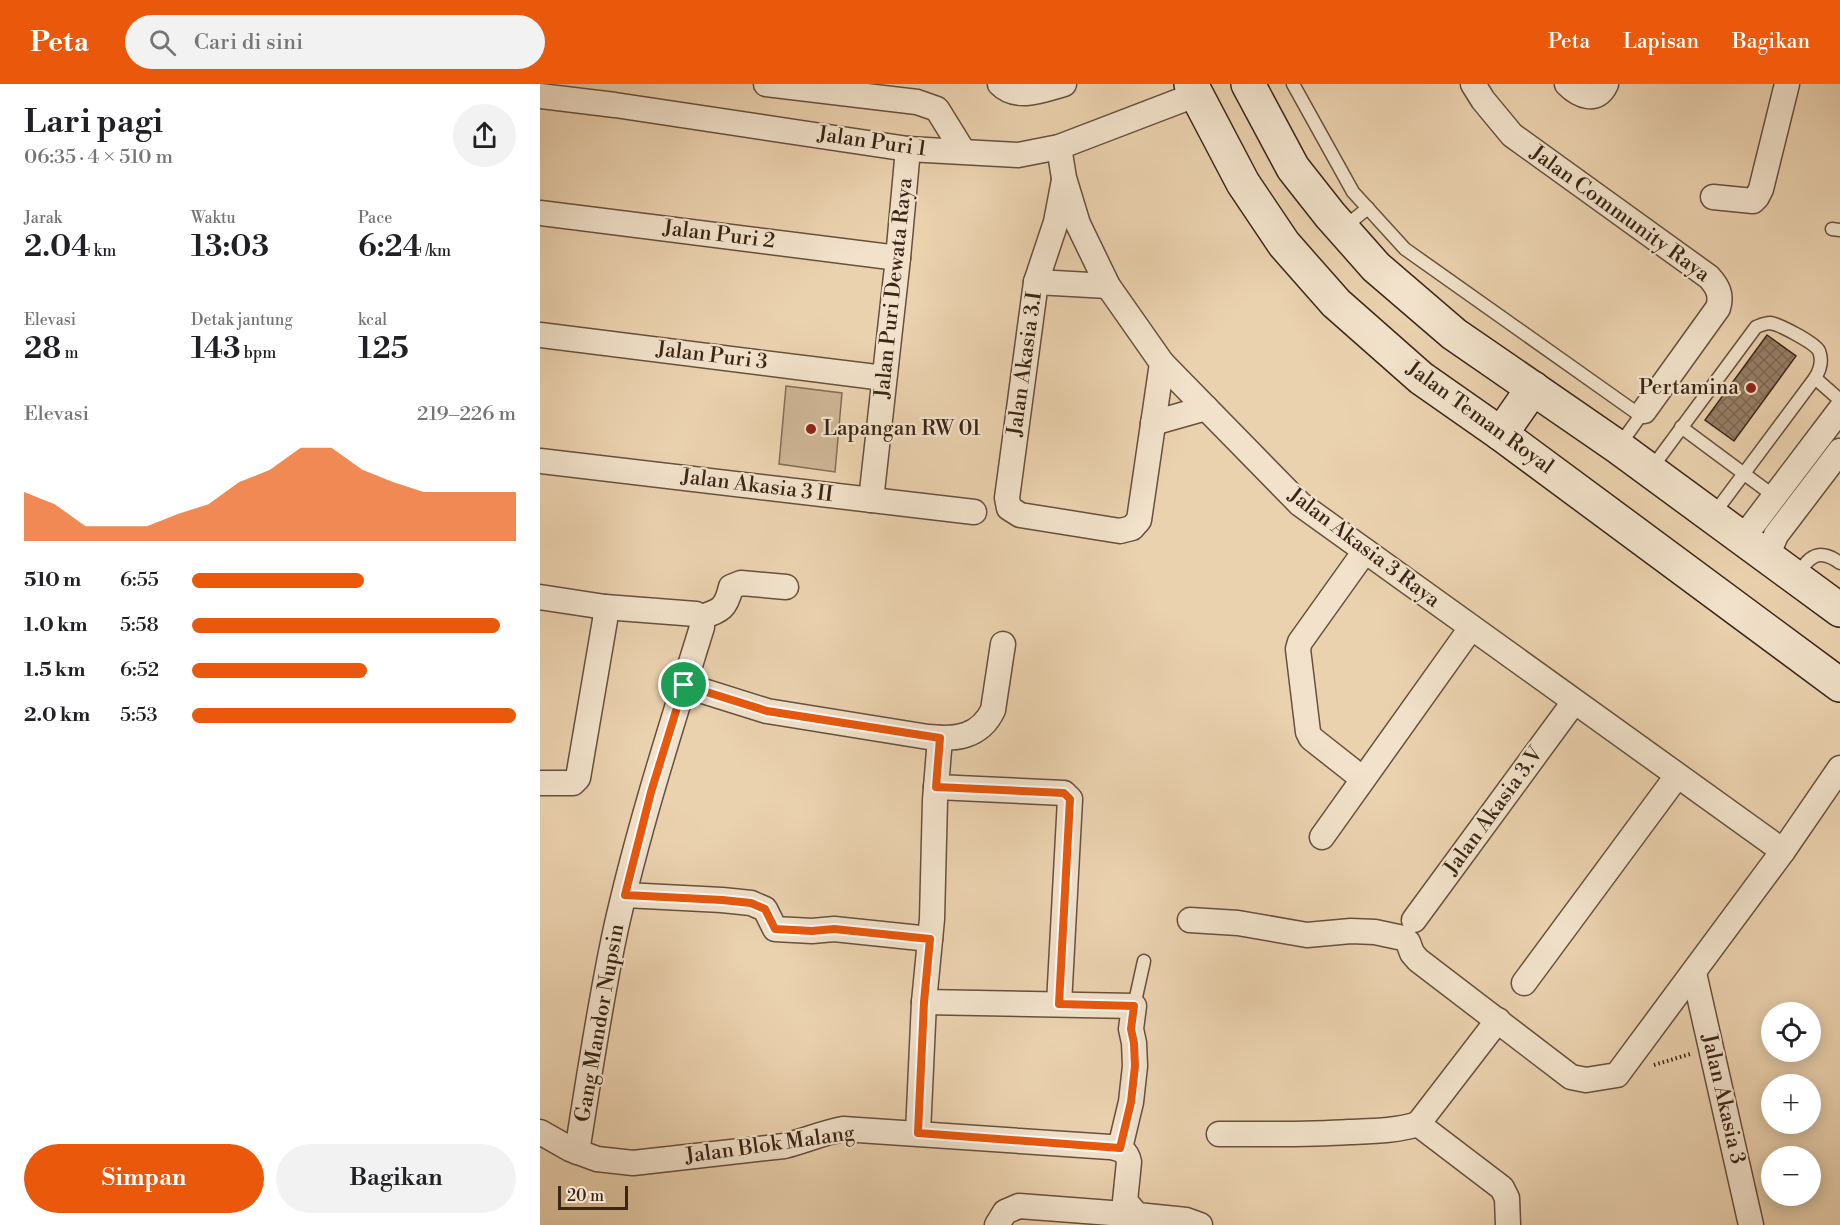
<!DOCTYPE html>
<html lang="id">
<head>
<meta charset="utf-8">
<style>
	body { margin:0; font-family:"Libre Bodoni",serif; background:#f2f2f2; color:#202124; height:100vh; display:flex; flex-direction:column; font-size:22px; white-space:nowrap }
	* { box-sizing:border-box; margin:0 }
	p { font-size:20px; color:#757577 }
	.icon { flex:none; width:33px; height:33px; fill:none; stroke:currentColor; stroke-width:2; stroke-linecap:round; stroke-linejoin:round }
	.map { position:relative; flex:1; overflow:hidden }
	.details { display:flex; flex-direction:column; background:#fff; width:540px }
	.details>* { flex:none }
	.buttons { position:absolute; left:1221px; top:918px; display:grid; gap:12px }
	.buttons a { display:grid; place-items:center; width:60px; height:60px; border-radius:50%; background:#fff; box-shadow:0 3px 15px #0003; font-size:30px }
	.scale { position:absolute; left:18px; bottom:15px; width:70px; box-sizing:border-box; padding-left:6px; border:3px solid #3b2517; border-top:0; font-size:16px; line-height:21px; white-space:nowrap; color:#3b2517; -webkit-text-stroke:4px #f2e2cb; paint-order:stroke }
	.pin { position:absolute; display:grid; place-items:center; width:51px; height:51px; color:#fff; margin:-26px; border:3px solid #fff; border-radius:50%; box-shadow:0 2px 6px #0007 }
	.round { display:grid; place-items:center; flex:none; width:63px; height:63px; border-radius:32px; background:#f2f2f2 }
	.headline { display:flex; align-items:center; justify-content:space-between; height:102px; padding:0 24px }
	h1 { font-size:33px; font-weight:600; line-height:45px }
	.metrics { display:grid; grid-template-columns:repeat(3,1fr); gap:9px; height:102px; padding:6px 24px }
	.metrics div { display:grid; align-content:center }
	.metrics b { font-size:30px; font-weight:600 }
	.metrics small { font-size:16px; font-weight:400 }
	.metrics p { font-size:16px }
	.chart { height:168px; padding:12px 24px }
	.chart p { display:flex; justify-content:space-between }
	.chart svg { width:100%; height:108px; margin-top:6px; fill:#ea580c; opacity:.7 }
	.action { display:flex; gap:12px; margin-top:auto; padding:12px 24px }
	.action a { flex:1; height:69px; border-radius:36px; background:#ea580c; color:#fff; font-size:24px; font-weight:600; line-height:69px; text-align:center }
	.action a+a { background:#f2f2f2; color:#202124 }
	ul { padding:0 24px; list-style:none; font-size:20px }
	li { display:grid; grid-template-columns:96px 72px 1fr; align-items:center; height:45px }
	li i { height:15px; border-radius:8px; background:#ea580c }
	header { display:flex; align-items:center; gap:36px; box-sizing:border-box; height:84px; padding:0 30px; background:#ea580c; color:#fff }
	header strong { font-size:28px }
	nav { display:flex; gap:33px; margin-inline-start:auto; font-size:21px }
	.search { width:420px; height:54px; background:#f2f2f2; display:flex; align-items:center; gap:15px; box-sizing:border-box; padding:0 21px; border-radius:33px; color:#757577; font-size:22px }
	main { display:flex; flex:1; min-height:0 }
	.map>svg:first-child { display:block }
	.pitch { fill:#cdb595; stroke:#846d56; stroke-width:1.5 }
	.building { fill:url(#building-cross-hatch); stroke:#3b2517; stroke-width:1.5 }
	.lines { fill:none; stroke-linecap:round; stroke-linejoin:round }
	.lane-casing { stroke:#67503d; stroke-width:15 }
	.street-casing { stroke:#67503d; stroke-width:27 }
	.secondary-casing { stroke:#3b2517; stroke-width:36 }
	.path { stroke:#3b2517; stroke-width:4; stroke-dasharray:1.5 3; stroke-linecap:butt }
	.lane { stroke:#f2e2cb; stroke-width:12 }
	.street { stroke:#f2e2cb; stroke-width:24 }
	.secondary { stroke:#f2e2cb; stroke-width:33 }
	.route-casing { stroke:#fff; stroke-width:12 }
	.route { stroke:#ea580c; stroke-width:8 }
	.poi-dot { fill:#8f2418; stroke:#f2e2cb; stroke-width:2 }
	.labels { text-anchor:middle; dominant-baseline:central; stroke-width:4.5; stroke-linejoin:round; paint-order:stroke }
	.street-label { font-size:21px; fill:#3b2517; stroke:#f2e2cb }
	.poi-label { font-size:21px; fill:#3b2517; stroke:#f2e2cb; text-anchor:end }
</style>
</head>
<body>
<header>
<strong>Peta</strong>
<div class="search"><svg class="icon" aria-label="search" viewBox="0 0 24 24"><circle cx="10" cy="10" r="6"/><path d="M15 15l6 6"/></svg>Cari di sini</div>
<nav><a>Peta</a><a>Lapisan</a><a>Bagikan</a></nav>
</header>
<main>
<section class="details">
<div class="headline"><div><h1>Lari pagi</h1><p>06:35 · 4 × 510 m</p></div><a class="round"><svg class="icon" aria-label="share" viewBox="0 0 24 24"><path d="M12 15V3M7 8l5-5 5 5M5 13v7h14v-7"/></svg></a></div>
<div class="metrics">
<div><p>Jarak</p><b>2.04<small> km</small></b></div>
<div><p>Waktu</p><b>13:03</b></div>
<div><p>Pace</p><b>6:24<small> /km</small></b></div>
</div>
<div class="metrics">
<div><p>Elevasi</p><b>28<small> m</small></b></div>
<div><p>Detak jantung</p><b>143<small> bpm</small></b></div>
<div><p>kcal</p><b>125</b></div>
</div>
<div class="chart"><p><span>Elevasi</span>219–226 m</p>
<svg viewBox="0 0 160 44" preserveAspectRatio="none"><path d="M0 44V24L10 29L20 38L30 38L40 38L50 33L60 29L70 20L80 15L90 6L100 6L110 15L120 20L130 24L140 24L150 24L160 24V44z"/></svg>
</div>
<ul>
<li><b>510 m</b>6:55<i style="width:53%"></i></li>
<li><b>1.0 km</b>5:58<i style="width:95%"></i></li>
<li><b>1.5 km</b>6:52<i style="width:54%"></i></li>
<li><b>2.0 km</b>5:53<i style="width:100%"></i></li>
</ul>
<div class="action"><a>Simpan</a><a>Bagikan</a></div>
</section>
<div class="map">
<svg width="1300" height="1141" viewBox="0 0 1300 1141">
	<defs>
		<pattern id="building-cross-hatch" width="8" height="8" patternUnits="userSpaceOnUse" patternTransform="scale(1.5)"><rect width="8" height="8" fill="#977f66"/><path d="M0 0l8 8M0 8l8-8" fill="none" stroke="#7c6853"/></pattern>
	</defs>
	<rect width="100%" height="100%" fill="#ebd2af"/>
	<filter id="stains"><feTurbulence type="fractalNoise" baseFrequency=".00333" numOctaves="4"/><feColorMatrix values="0 0 0 0 .2 0 0 0 0 .09 0 0 0 0 .02 0 0 0 .5 -.17"/></filter>
	<radialGradient id="worn" r=".72"><stop offset=".6" stop-color="#630" stop-opacity="0"/><stop offset="1" stop-color="#630" stop-opacity=".3"/></radialGradient>
	<polygon class="pitch" points="246,302 302,309 295,388 239,380"/>
	<polygon class="building" points="1227,251 1256,272 1194,357 1165,336"/>
	<g class="lines">
		<g class="lane-casing">
			<g id="lane">
				<polyline points="753,0 813,108 865,165 1101,332"/>
				<polyline points="803,144 828,124"/>
				<polyline points="1292,145 1300,146"/>
				<polyline points="1275,294 1300,316"/>
				<polyline points="1141,343 1234,412"/>
				<polyline points="1078,363 1104,327"/>
				<path d="M1111,385L1216,243C1221,241 1225,239 1230,239C1239,240 1275,259 1279,267C1283,277 1280,286 1275,294L1173,431"/>
				<path d="M1256,492C1269,473 1278,463 1300,479"/>
				<polyline points="594,922 604,877"/>
			</g>
		</g>
		<g class="street-casing">
			<g id="street">
				<polyline points="226,0 377,18 397,25 423,67"/>
				<path d="M460,0C477,17 503,6 524,0"/>
				<path d="M933,0L943,16L972,51L1169,193C1178,203 1182,211 1178,224L1104,327"/>
				<path d="M1027,0C1039,12 1057,20 1066,0"/>
				<polyline points="0,12 75,21 368,65 478,71 519,63 655,11"/>
				<polyline points="519,63 524,94 538,140 568,202 622,279 760,420 1243,767"/>
				<polyline points="524,96 516,138 496,198 467,414 469,424 480,431 580,447 592,444 599,436 622,279"/>
				<polyline points="1173,113 1213,117 1217,113 1221,105 1247,0"/>
				<polyline points="0,129 358,174"/>
				<polyline points="496,198 568,202"/>
				<polyline points="0,251 344,294"/>
				<polyline points="613,339 666,324"/>
				<polyline points="0,377 434,428"/>
				<polyline points="331,416 358,174 368,65"/>
				<polyline points="1195,448 1205,448 1212,442 1300,326"/>
				<polyline points="1232,476 1231,463 1236,451 1300,367"/>
				<path d="M0,513L65,523L156,530L161,533C181,527 186,524 191,503L201,499L246,503"/>
				<path d="M144,601L227,627L388,653C416,656 440,653 453,626L463,560"/>
				<polyline points="823,695 771,654 768,648 758,565 760,558 825,467"/>
				<polyline points="0,699 33,699 38,694 65,536 65,523"/>
				<polyline points="396,703 524,709 530,715 519,920"/>
				<polyline points="782,753 931,544"/>
				<polyline points="85,811 182,816 211,819 225,825 235,845 272,847 294,845 390,855"/>
				<polyline points="650,836 698,839 767,851 811,847 835,848 863,854 868,858 872,869 878,876 1031,993 1046,996 1077,991 1243,767 1300,684"/>
				<polyline points="874,836 1034,618"/>
				<polyline points="1154,889 1211,1141"/>
				<polyline points="984,899 1137,692"/>
				<polyline points="384,918 594,922 591,945 594,959 595,982 591,1018 580,1064"/>
				<polyline points="958,936 878,1040 962,1104 967,1114 968,1141"/>
				<path d="M0,1048L30,1065L57,1075L93,1079L244,1062C264,1057 282,1049 303,1045L570,1063C581,1065 587,1067 589,1078L585,1117L597,1131L646,1136L660,1141"/>
				<polyline points="378,1049 384,918 392,835 395,716 400,654"/>
				<path d="M679,1050C722,1050 766,1051 809,1048C833,1047 856,1047 878,1040"/>
				<path d="M37,1068C49,993 60,918 76,844C99,742 131,643 162,543L161,533"/>
				<polyline points="457,1141 465,1128 479,1122 597,1131"/>
			</g>
		</g>
		<g class="secondary-casing">
			<g id="secondary">
				<polyline points="651,0 703,99 744,160 796,219 881,294 961,350 1300,601"/>
				<polyline points="708,0 753,84 790,131 836,183 914,250 1078,363 1300,526"/>
				<polyline points="961,350 993,304"/>
			</g>
		</g>
		<polyline class="path" points="1114,981 1150,970"/>
		<use href="#lane" class="lane"/>
		<use href="#street" class="street"/>
		<use href="#secondary" class="secondary"/>
	</g>
	<g class="lines">
		<g class="route-casing">
			<polygon id="route" points="144,601 227,627 400,654 396,703 524,709 530,715 519,920 594,922 591,945 594,959 595,982 591,1018 580,1064 378,1049 384,918 390,855 294,845 272,847 235,845 225,825 211,819 182,816 85,811 111,708"/>
		</g>
		<use href="#route" class="route"/>
	</g>
	<g class="poi-dot">
		<circle cx="1211" cy="304" r="6"/>
		<circle cx="271" cy="345" r="6"/>
	</g>
	<g class="labels">
		<g class="street-label">
			<text transform="translate(332 58) rotate(8)">Jalan Puri 1</text>
			<text transform="translate(1080 130) rotate(36)">Jalan Community Raya</text>
			<text transform="translate(179 151) rotate(7)">Jalan Puri 2</text>
			<text transform="translate(354 204) rotate(-84)">Jalan Puri Dewata Raya</text>
			<text transform="translate(172 272) rotate(7)">Jalan Puri 3</text>
			<text transform="translate(485 280) rotate(-82)">Jalan Akasia 3.I</text>
			<text transform="translate(940 334) rotate(36)">Jalan Teman Royal</text>
			<text transform="translate(217 402) rotate(7)">Jalan Akasia 3 II</text>
			<text transform="translate(824 464) rotate(37)">Jalan Akasia 3 Raya</text>
			<text transform="translate(954 727) rotate(-54)">Jalan Akasia 3.V</text>
			<text transform="translate(60 939) rotate(-80)">Gang Mandor Nupsin</text>
			<text transform="translate(1183 1015) rotate(77)">Jalan Akasia 3</text>
			<text transform="translate(230 1061) rotate(-8)">Jalan Blok Malang</text>
		</g>
		<g class="poi-label">
			<text x="1199" y="304">Pertamina</text>
			<text x="283" y="345" text-anchor="start">Lapangan RW 01</text>
		</g>
	</g>
	<rect width="100%" height="100%" filter="url(#stains)"/>
	<rect width="100%" height="100%" fill="url(#worn)"/>
</svg>
<div class="buttons">
<a><svg class="icon" aria-label="locate" viewBox="0 0 24 24"><circle cx="12" cy="12" r="6"/><path d="M12 2v4M12 18v4M2 12h4M18 12h4"/></svg></a>
<a>+</a>
<a>−</a>
</div>
<div class="scale">20 m</div>
<div class="pin" style="left:144px;top:601px;background:#1e9e55"><svg class="icon" aria-label="arrive" viewBox="0 0 24 24"><path d="M6 21V4h12l-3 4 3 4H6"/></svg></div>
</div>
</main>
</body>
</html>
